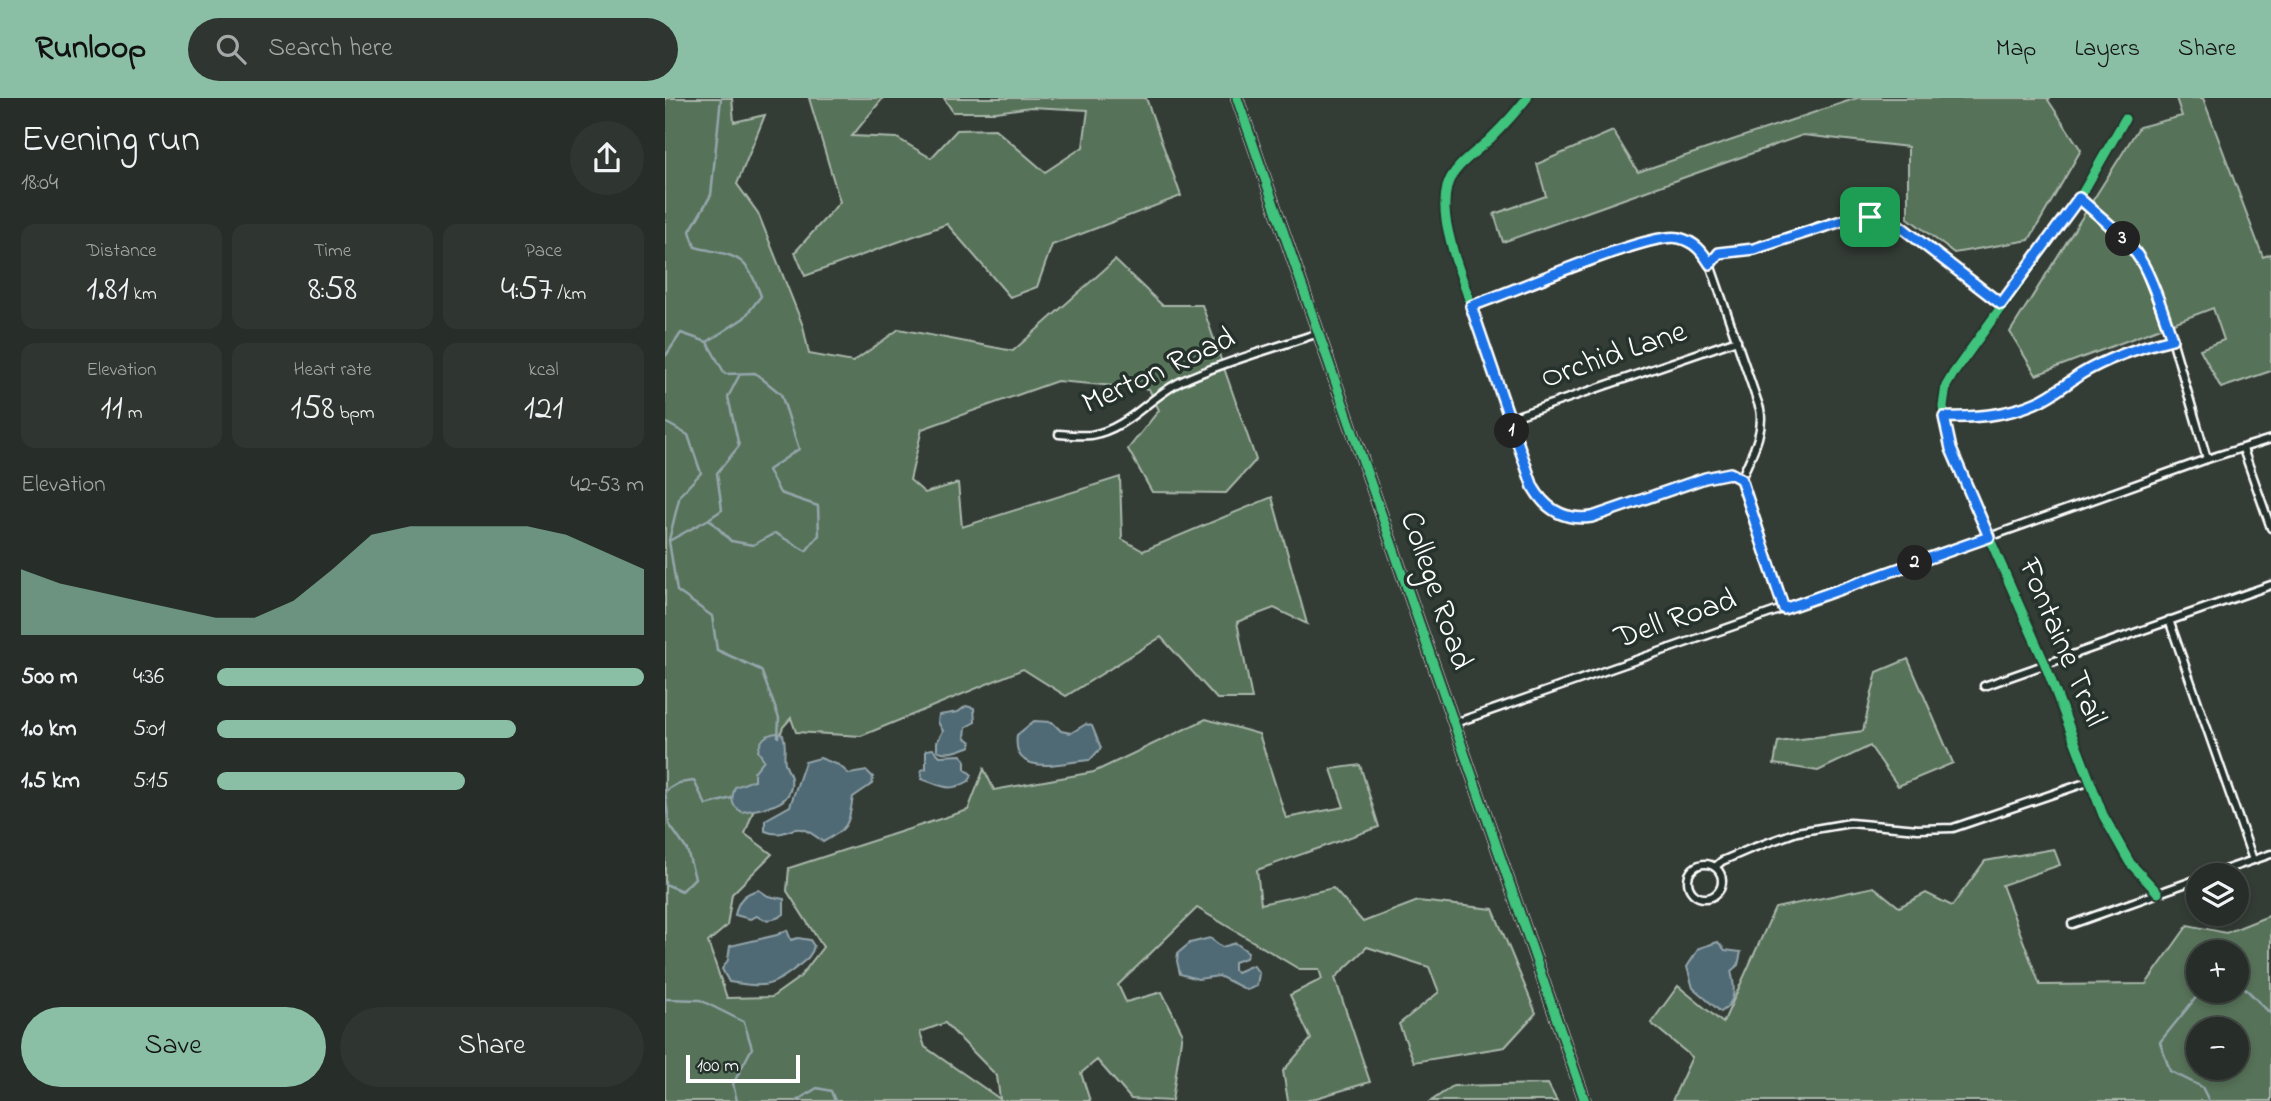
<!DOCTYPE html>
<html lang="en">
<head>
<meta charset="utf-8">
<style>
	body { margin:0; font-family:"Indie Flower",sans-serif; background:#2f3530; color:#f1f3f6; height:100vh; display:flex; flex-direction:column; font-size:26px; white-space:nowrap }
	* { box-sizing:border-box; margin:0 }
	p { font-size:23px; color:#a4a8a8 }
	.icon { flex:none; width:38px; height:38px; fill:none; stroke:currentColor; stroke-width:2; stroke-linecap:round; stroke-linejoin:round }
	.map { position:relative; flex:1; overflow:hidden }
	.sheet { display:flex; flex-direction:column; background:#272d28; width:665px }
	.sheet>* { flex:none }
	.fabs { position:absolute; left:1521px; top:765px; display:grid; gap:14px }
	.fabs a { display:grid; place-items:center; width:63px; height:63px; border-radius:50%; background:#272d28; box-shadow:0 4px 10px #0003,0 0 0 2px #434945; font-size:35px }
	.scale { position:absolute; left:21px; bottom:18px; width:114px; box-sizing:border-box; padding-left:7px; border:4px solid #fff; border-top:0; font-size:19px; line-height:24px; white-space:nowrap; color:#fff; -webkit-text-stroke:5px #26332d; paint-order:stroke }
	.pin { position:absolute; display:grid; place-items:center; width:60px; height:60px; color:#fff; margin:-30px; border-radius:14px; box-shadow:0 4px 10px #0006 }
	.km { position:absolute; width:35px; height:35px; margin:-18px; border-radius:50%; background:#222; color:#fff; font-size:19px; line-height:35px; text-align:center }
	.round { display:grid; place-items:center; flex:none; width:74px; height:74px; border-radius:37px; background:#2f3530 }
	.summary { display:flex; align-items:center; justify-content:space-between; height:119px; padding:0 21px }
	h1 { font-size:38px; font-weight:600; line-height:52px }
	.metrics { display:grid; grid-template-columns:repeat(3,1fr); gap:10px; height:119px; padding:7px 21px }
	.metrics div { display:grid; align-content:center; border-radius:14px; background:#2f3530; text-align:center }
	.metrics b { font-size:35px; font-weight:600 }
	.metrics small { font-size:19px; font-weight:400 }
	.metrics p { font-size:19px }
	.chart { height:196px; padding:14px 21px }
	.chart p { display:flex; justify-content:space-between }
	.chart svg { width:100%; height:126px; margin-top:7px; fill:#8abfa5; opacity:.7 }
	.cta { display:flex; gap:14px; margin-top:auto; padding:14px 21px }
	.cta a { flex:1; height:80px; border-radius:42px; background:#8abfa5; color:#111; font-size:28px; font-weight:600; line-height:80px; text-align:center }
	.cta a+a { background:#2f3530; color:#f1f3f6 }
	ul { padding:0 21px; list-style:none; font-size:23px }
	li { display:grid; grid-template-columns:112px 84px 1fr; align-items:center; height:52px }
	li i { height:18px; border-radius:9px; background:#8abfa5 }
	header { display:flex; align-items:center; gap:42px; box-sizing:border-box; height:98px; padding:0 35px; background:#8abfa5; color:#111 }
	header strong { font-size:33px }
	nav { display:flex; gap:38px; margin-inline-start:auto; font-size:24px }
	.search { width:490px; height:63px; background:#2f3530; display:flex; align-items:center; gap:18px; box-sizing:border-box; padding:0 24px; border-radius:38px; color:#a4a8a8; font-size:26px }
	main { display:flex; flex:1; min-height:0 }
	.map>svg:first-child { display:block }
	.green { fill:#567259; stroke:#aab8ac; stroke-width:2; fill-rule:evenodd }
	.water { fill:#4f6a74; stroke:#95a6ac; stroke-width:2 }
	.lines { fill:none; stroke-linecap:round; stroke-linejoin:round }
	.stream { stroke:#95a6ac; stroke-width:2.5 }
	.street-casing { stroke:#fff; stroke-width:11 }
	.secondary-casing { stroke:#fff; stroke-width:14 }
	.street { stroke:#26332d; stroke-width:6 }
	.secondary { stroke:#26332d; stroke-width:9 }
	.cycleway-casing { stroke:#26332d; stroke-width:13 }
	.cycleway { stroke:#40c37c; stroke-width:9 }
	.route-casing { stroke:#fff; stroke-width:14 }
	.route { stroke:#1a73e8; stroke-width:9 }
	.labels { text-anchor:middle; dominant-baseline:central; stroke-width:7; stroke-linejoin:round; paint-order:stroke }
	.street-label { font-size:32px; fill:#fff; stroke:#26332d }
</style>
</head>
<body>
<header>
<strong>Runloop</strong>
<div class="search"><svg class="icon" aria-label="search" viewBox="0 0 24 24"><circle cx="10" cy="10" r="6"/><path d="M15 15l6 6"/></svg>Search here</div>
<nav><a>Map</a><a>Layers</a><a>Share</a></nav>
</header>
<main>
<section class="sheet">
<div class="summary"><div><h1>Evening run</h1><p>18:04</p></div><a class="round"><svg class="icon" aria-label="share" viewBox="0 0 24 24"><path d="M12 15V3M7 8l5-5 5 5M5 13v7h14v-7"/></svg></a></div>
<div class="metrics">
<div><p>Distance</p><b>1.81<small> km</small></b></div>
<div><p>Time</p><b>8:58</b></div>
<div><p>Pace</p><b>4:57<small> /km</small></b></div>
</div>
<div class="metrics">
<div><p>Elevation</p><b>11<small> m</small></b></div>
<div><p>Heart rate</p><b>158<small> bpm</small></b></div>
<div><p>kcal</p><b>121</b></div>
</div>
<div class="chart"><p><span>Elevation</span>42–53 m</p>
<svg viewBox="0 0 160 44" preserveAspectRatio="none"><path d="M0 44V21L10 26L20 29L30 32L40 35L50 38L60 38L70 32L80 21L90 9L100 6L110 6L120 6L130 6L140 9L150 15L160 21V44z"/></svg>
</div>
<ul>
<li><b>500 m</b>4:36<i style="width:100%"></i></li>
<li><b>1.0 km</b>5:01<i style="width:70%"></i></li>
<li><b>1.5 km</b>5:15<i style="width:58%"></i></li>
</ul>
<div class="cta"><a>Save</a><a>Share</a></div>
</section>
<div class="map">
<svg width="1606" height="1003" viewBox="0 0 1606 1003">
	<rect width="100%" height="100%" fill="#343c36"/>
	<filter id="ink" filterUnits="userSpaceOnUse"><feTurbulence type="fractalNoise" baseFrequency=".0143" numOctaves="2"/><feDisplacementMap in="SourceGraphic" scale="14" xChannelSelector="R" yChannelSelector="G"/><feConvolveMatrix kernelMatrix="1 2 1 2 8 2 1 2 1" color-interpolation-filters="sRGB"/></filter>
	<g filter="url(#ink)">
		<g class="green">
			<path d="M0,0H67L69,24L100,17L72,86L93,115L138,228L144,256L188,264L234,231L348,253L450,162L497,207H537L591,362L561,395L487,394L463,351L494,312L484,291L392,283L257,331L245,382L260,395L293,385L297,429L455,379L457,441L478,453L607,399L642,526L609,510L572,524L587,601H552L496,539L401,598L358,571L196,638L131,634L126,620L118,629L80,736L107,756L67,796L62,828L43,844L62,900L107,899L135,879L158,849L122,793L124,770L303,712L319,671L329,692L429,674L541,621L594,636L621,720L679,709L666,671L695,667L714,729L592,772L596,806L668,790L698,824L753,803L828,811L871,915L840,949L749,964L734,926L774,894L764,869L702,849L670,880L705,984L641,1003H623L618,973L646,941L625,897L657,881L654,871H634L532,810L453,887L461,904L497,894L517,934L507,1003L466,1001L432,962L416,975L425,1003H0ZM280,925L332,978L335,1001L260,949L255,934Z"/>
			<polygon points="144,0 218,0 187,38 232,40 266,60 292,32 330,31 380,74 418,49 423,12 366,9 331,14 288,14 279,0 481,0 516,98 387,147 372,189 345,199 282,126 140,178 130,154 175,104"/>
			<polygon points="1192,0 1385,0 1383,2 1416,52 1364,142 1289,155 1243,120 1243,49 1138,37 838,144 829,116 881,98 872,66 948,33 973,74"/>
			<polygon points="1511,0 1538,0 1598,159 1606,156 1606,273 1556,290 1535,251 1559,242 1548,210 1371,277 1345,234 1474,29 1517,18"/>
			<polygon points="1243,561 1288,665 1233,688 1205,648 1153,673 1109,666 1113,644 1198,633 1212,574"/>
			<path d="M1389,751L1395,767L1337,787L1375,887L1481,886L1523,827L1561,835L1606,817V1003H1007L1027,959L986,925L1013,888L1058,925L1110,810L1209,789L1234,809L1261,795L1287,808L1320,763ZM1533,854H1572V892H1533ZM1533,931H1572V970H1533Z"/>
			<polygon points="883,986 892,1003 766,1003 788,988"/>
		</g>
		<g class="water">
			<path d="M301,608L309,610L310,624L301,629L300,639L306,644V648C295,652 282,658 272,652V644L278,633L273,624L274,617L293,614Z"/>
			<path d="M369,623L387,624L396,633L406,635L421,626L427,628L436,650L425,662C397,664 346,681 352,637Z"/>
			<path d="M113,635L118,637C122,647 118,655 120,665C121,670 125,675 126,680C130,709 98,710 77,714C65,707 66,701 70,689L89,682V674L99,662L93,653C96,641 100,636 113,635Z"/>
			<path d="M268,651L275,658L296,657L300,662V671L307,677L304,683C283,695 278,688 257,681L256,672L261,671V652Z"/>
			<path d="M155,660L174,667L184,676L202,673L208,679L207,686L188,699C183,728 184,730 158,744C124,715 128,744 100,733V722L125,708L140,664Z"/>
			<path d="M94,792L103,798L119,801V816C111,822 100,824 92,818L85,821L70,817C73,802 79,795 94,792Z"/>
			<path d="M122,832L126,842L133,840L145,842L149,848C147,858 141,862 132,869C105,891 98,889 64,884L57,871L63,862L65,848L112,837Z"/>
			<polygon points="545,840 557,849 571,845 583,854 581,860 569,864 569,872 572,874 588,867 594,875 592,888 582,892 554,878 533,881 515,876 512,863 513,855 525,845"/>
			<path d="M1053,844L1060,852L1076,854L1073,867L1066,873C1070,889 1072,904 1056,914L1028,890L1022,869L1034,850Z"/>
		</g>
		<g class="lines">
			<g class="stream">
				<path d="M56,0L46,97L25,133L30,149C71,159 80,154 96,198L79,220L42,244L60,276L90,275L116,296L134,351L103,372L115,395L153,408L154,437L141,453L110,435L88,447L66,443L44,421L4,443L12,493L47,518L52,552L96,572L114,620L113,639"/>
				<polyline points="0,259 16,235 42,244"/>
				<polyline points="0,324 23,337 36,375 15,397 4,442"/>
				<polyline points="45,420 57,412 52,375 74,348 63,299 75,276"/>
				<polyline points="0,786 17,793 30,780 22,752 4,726 0,693 14,685 29,683 41,707 67,700"/>
				<polyline points="1572,882 1606,916"/>
				<polyline points="1537,892 1495,944 1505,973 1537,989 1544,1003"/>
				<polyline points="0,901 35,902 79,924 87,950 68,986 72,1003"/>
				<polyline points="131,1003 152,990 166,993 170,1003"/>
			</g>
			<g class="street-casing">
				<g id="street">
					<path d="M862,0C851,14 838,28 825,41C811,54 787,69 782,89C776,113 784,137 790,160L868,389C881,412 900,423 927,420L1039,380L1065,375L1076,381"/>
					<polyline points="1460,21 1414,101 1288,276 1281,288 1278,309 1281,334 1294,371 1380,566 1438,717 1465,765 1493,795"/>
					<polyline points="1414,101 1448,130 1469,153 1479,168 1507,241 1542,361"/>
					<polyline points="1045,166 1054,155 1089,151 1156,128 1189,119 1205,119 1235,128 1336,206"/>
					<path d="M806,208C842,196 987,133 1014,140C1030,144 1037,153 1045,166L1095,311C1100,335 1085,359 1076,381L1119,511"/>
					<path d="M1279,319C1310,320 1342,317 1370,305C1387,298 1401,286 1416,276C1444,259 1475,249 1507,241"/>
					<polyline points="843,321 1072,242"/>
					<path d="M394,336C404,337 415,338 426,337C463,331 485,298 517,283C560,263 608,251 653,235"/>
					<polyline points="1578,351 1606,430"/>
					<polyline points="1504,522 1588,762"/>
					<polyline points="1319,588 1606,487"/>
					<polyline points="790,625 1324,439 1542,361 1606,341"/>
					<circle cx="1040" cy="783" r="17"/>
					<polyline points="1050,769 1057,763 1085,751 1132,734 1185,725 1253,731 1288,730 1426,683"/>
					<polyline points="1545,777 1606,756"/>
					<polyline points="1407,826 1533,781"/>
				</g>
			</g>
			<g class="secondary-casing">
				<polyline id="secondary" points="572,0 920,1003"/>
			</g>
			<use href="#street" class="street"/>
			<use href="#secondary" class="secondary"/>
			<g class="cycleway-casing">
				<g id="cycleway">
					<polyline points="572,0 920,1003"/>
					<path d="M862,0C851,14 838,28 825,41C811,54 787,69 782,89C776,113 784,137 790,160L868,389C881,412 900,423 927,420L1039,380L1065,375L1076,381"/>
					<polyline points="1460,21 1414,101 1288,276 1281,288 1278,309 1281,334 1294,371 1380,566 1438,717 1465,765 1493,795"/>
				</g>
			</g>
			<use href="#cycleway" class="cycleway"/>
		</g>
	</g>
	<g class="lines" filter="url(#ink)">
		<g class="route-casing">
			<path id="route" d="M1414,100C1437,121 1465,141 1479,168C1491,191 1499,217 1507,241C1475,249 1444,259 1416,276C1401,286 1387,298 1370,305C1342,317 1310,320 1279,319L1286,351L1324,439L1119,511L1076,381L1065,375L1040,380L927,419C900,423 881,412 868,389L806,208C843,196 986,132 1014,140C1030,144 1037,153 1045,166L1054,155L1089,151L1189,119H1205L1235,128L1336,206Z"/>
		</g>
		<use href="#route" class="route"/>
	</g>
	<g class="labels">
		<g class="street-label">
			<text transform="translate(949 258) rotate(-19)">Orchid Lane</text>
			<text transform="translate(494 274) rotate(-25)">Merton Road</text>
			<text transform="translate(770 493) rotate(71)">College Road</text>
			<text transform="translate(1011 522) rotate(-19)">Dell Road</text>
			<text transform="translate(1396 545) rotate(67)">Fontaine Trail</text>
		</g>
	</g>
</svg>
<div class="fabs">
<a><svg class="icon" aria-label="layers" viewBox="0 0 24 24"><path d="M12 4l9 5-9 5-9-5zM3 14l9 5 9-5"/></svg></a>
<a>+</a>
<a>−</a>
</div>
<div class="scale">100 m</div>
<div class="pin" style="left:1205px;top:119px;background:#1e9e55"><svg class="icon" aria-label="arrive" viewBox="0 0 24 24"><path d="M6 21V4h12l-3 4 3 4H6"/></svg></div>
<b class="km" style="left:847px;top:333px">1</b>
<b class="km" style="left:1250px;top:465px">2</b>
<b class="km" style="left:1458px;top:141px">3</b>
</div>
</main>
</body>
</html>
